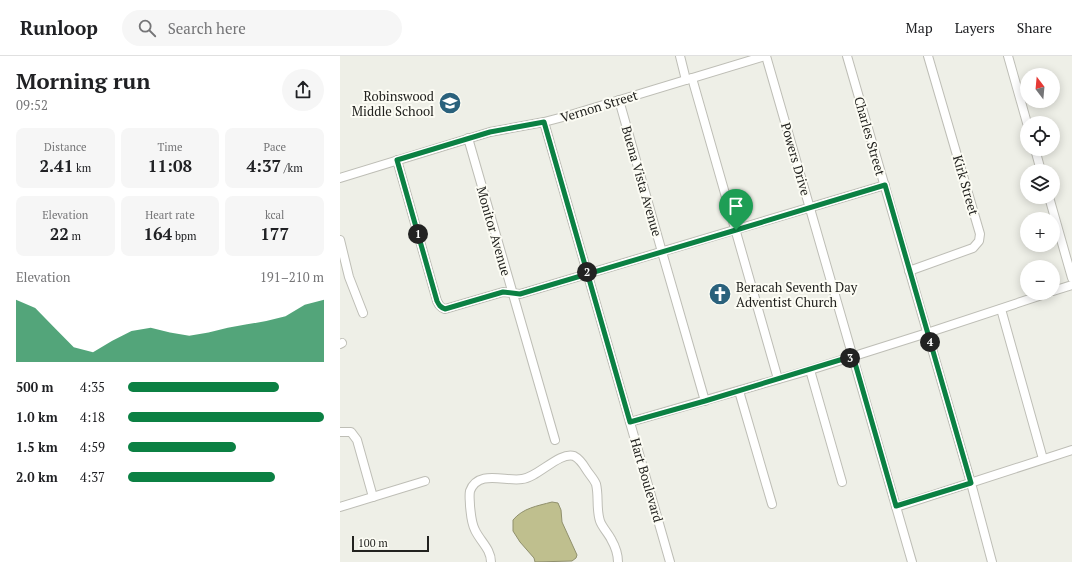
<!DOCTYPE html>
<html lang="en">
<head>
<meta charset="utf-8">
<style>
	body { margin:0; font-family:"PT Serif",serif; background:#f6f6f6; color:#202124; height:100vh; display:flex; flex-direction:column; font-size:15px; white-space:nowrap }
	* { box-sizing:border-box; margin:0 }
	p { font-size:13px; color:#757577 }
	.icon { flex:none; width:22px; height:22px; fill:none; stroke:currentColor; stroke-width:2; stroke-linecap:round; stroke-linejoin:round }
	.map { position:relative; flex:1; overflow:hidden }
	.sheet { display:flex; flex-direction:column; background:#fff; width:340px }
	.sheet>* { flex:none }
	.needle { width:26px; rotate:344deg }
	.tools { position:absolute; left:680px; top:12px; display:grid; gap:8px }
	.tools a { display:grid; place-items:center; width:40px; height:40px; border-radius:50%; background:#fff; box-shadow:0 2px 10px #0003; font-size:20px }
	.scale { position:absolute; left:12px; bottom:10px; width:77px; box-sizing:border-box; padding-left:4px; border:2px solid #22221f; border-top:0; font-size:11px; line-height:14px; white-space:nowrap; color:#22221f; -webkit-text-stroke:3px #fcfcf4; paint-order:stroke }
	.pin { position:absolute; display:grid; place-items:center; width:34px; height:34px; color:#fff; margin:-41px -17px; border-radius:50% 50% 50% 0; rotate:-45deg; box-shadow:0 0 4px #0007 }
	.pin .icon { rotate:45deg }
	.km { position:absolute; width:20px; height:20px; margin:-10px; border-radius:50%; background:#222; color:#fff; font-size:11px; line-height:20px; text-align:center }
	.round { display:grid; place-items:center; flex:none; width:42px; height:42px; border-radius:21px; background:#f6f6f6 }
	.overview { display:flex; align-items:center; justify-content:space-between; height:68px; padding:0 16px }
	h1 { font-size:22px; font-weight:800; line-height:30px }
	.figures { display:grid; grid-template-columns:repeat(3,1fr); gap:6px; height:68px; padding:4px 16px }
	.figures div { display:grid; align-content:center; border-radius:8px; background:#f6f6f6; text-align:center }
	.figures b { font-size:17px; font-weight:800 }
	.figures small { font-size:11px; font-weight:400 }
	.figures p { font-size:11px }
	.chart { height:112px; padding:8px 16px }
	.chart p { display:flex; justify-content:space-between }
	.chart svg { width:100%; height:72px; margin-top:4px; fill:#0b8043; opacity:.7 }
	ul { padding:0 16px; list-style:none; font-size:13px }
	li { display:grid; grid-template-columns:64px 48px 1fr; align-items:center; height:30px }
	li i { height:10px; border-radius:5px; background:#0b8043 }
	header { display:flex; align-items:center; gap:24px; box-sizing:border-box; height:56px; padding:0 20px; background:#fff; border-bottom:1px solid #e0e0e0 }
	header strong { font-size:19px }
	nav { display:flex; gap:22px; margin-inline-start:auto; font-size:14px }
	.search { width:280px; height:36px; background:#f6f6f6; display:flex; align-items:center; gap:10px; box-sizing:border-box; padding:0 14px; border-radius:22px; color:#757577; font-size:15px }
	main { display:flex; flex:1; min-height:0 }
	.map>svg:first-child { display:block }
	.water { fill:#bfbf8e; stroke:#90906d }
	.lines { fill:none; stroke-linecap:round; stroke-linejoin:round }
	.minor-casing { stroke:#bebeb6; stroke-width:10 }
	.minor { stroke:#fff; stroke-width:8 }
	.route-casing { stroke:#fff; stroke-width:8 }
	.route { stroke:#0b8043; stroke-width:5 }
	.labels { text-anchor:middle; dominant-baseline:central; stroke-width:4; stroke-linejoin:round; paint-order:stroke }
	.poi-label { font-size:13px; fill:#22221f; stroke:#fcfcf4; text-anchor:end }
	.street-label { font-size:13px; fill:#22221f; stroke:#fcfcf4 }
</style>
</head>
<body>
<header>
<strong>Runloop</strong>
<div class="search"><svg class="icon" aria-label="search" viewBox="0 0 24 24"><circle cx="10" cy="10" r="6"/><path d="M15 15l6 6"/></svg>Search here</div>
<nav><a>Map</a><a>Layers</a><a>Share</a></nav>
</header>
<main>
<section class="sheet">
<div class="overview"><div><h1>Morning run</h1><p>09:52</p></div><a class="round"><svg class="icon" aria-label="share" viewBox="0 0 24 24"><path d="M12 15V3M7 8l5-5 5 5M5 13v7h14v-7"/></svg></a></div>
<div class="figures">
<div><p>Distance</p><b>2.41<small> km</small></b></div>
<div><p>Time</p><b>11:08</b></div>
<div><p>Pace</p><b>4:37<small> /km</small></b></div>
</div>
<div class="figures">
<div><p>Elevation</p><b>22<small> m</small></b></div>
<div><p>Heart rate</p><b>164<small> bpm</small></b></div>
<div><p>kcal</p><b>177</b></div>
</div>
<div class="chart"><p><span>Elevation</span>191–210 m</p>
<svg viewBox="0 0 160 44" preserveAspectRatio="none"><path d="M0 44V6L10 11L20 23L30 35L40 38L50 31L60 25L70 23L80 26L90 28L100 26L110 23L120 21L130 19L140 16L150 9L160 6V44z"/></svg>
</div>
<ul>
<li><b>500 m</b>4:35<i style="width:77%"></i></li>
<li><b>1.0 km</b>4:18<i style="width:100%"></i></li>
<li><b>1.5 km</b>4:59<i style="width:55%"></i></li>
<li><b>2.0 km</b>4:37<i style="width:75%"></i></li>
</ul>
</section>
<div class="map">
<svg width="732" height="506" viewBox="0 0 732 506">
	<rect width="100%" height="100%" fill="#eeefe7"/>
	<path class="water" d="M212,446L218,447L221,454L222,466L237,499L236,502L232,505L195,506L194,502L180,486L173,475V464C183,452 197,450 212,446Z"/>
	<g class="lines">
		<g class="minor-casing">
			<g id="minor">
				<polyline points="340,0 346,24"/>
				<polyline points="426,0 572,506"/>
				<polyline points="507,0 631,427 652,506"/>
				<polyline points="668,0 687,67"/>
				<polyline points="352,22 438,323"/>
				<polyline points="279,44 322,196 365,345"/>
				<polyline points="204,66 330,506"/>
				<polyline points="128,82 215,384"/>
				<polyline points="695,93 701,115"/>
				<path d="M57,104L97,245C99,249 100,251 105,253L163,236L180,238L545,129"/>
				<polyline points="0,122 150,76 204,66 227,60 425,0"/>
				<polyline points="709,141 732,222"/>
				<polyline points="0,184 9,221 23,257"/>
				<polyline points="569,215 633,192 639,185 640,178 588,0"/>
				<polyline points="713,235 732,229"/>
				<polyline points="661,253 703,403"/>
				<polyline points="0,288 2,287"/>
				<polyline points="470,314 502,426"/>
				<polyline points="399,335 432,448"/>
				<polyline points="290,366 470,314 587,277 708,237"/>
				<polyline points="0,376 11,376 17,384 33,441"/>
				<polyline points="0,451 85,425"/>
				<polyline points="556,451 732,394"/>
				<path d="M151,506C151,493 140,485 135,474C131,466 131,458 130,450C130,445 129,440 130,435C138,413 166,426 182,423C197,422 220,395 234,400C240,403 243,408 246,413C249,418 254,423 256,428C259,440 256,453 260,465C262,471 268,477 271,483C275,490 278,498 278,506"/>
			</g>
		</g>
		<use href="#minor" class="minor"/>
	</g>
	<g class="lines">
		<g class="route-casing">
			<path id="route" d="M396,174L180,238L163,236L105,253C100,251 99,249 97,245L57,104L150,76L204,66C233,166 261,266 290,366L365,345L513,300L556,450L631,427L545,129L396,174"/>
		</g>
		<use href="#route" class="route"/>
	</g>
	<defs>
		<g id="school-disc" transform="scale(1.15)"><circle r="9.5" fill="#2a617c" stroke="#fcfcf4"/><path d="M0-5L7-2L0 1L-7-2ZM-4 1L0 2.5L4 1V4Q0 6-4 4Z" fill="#fff"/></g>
		<g id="church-disc" transform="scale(1.15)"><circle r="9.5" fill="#2a617c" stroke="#fcfcf4"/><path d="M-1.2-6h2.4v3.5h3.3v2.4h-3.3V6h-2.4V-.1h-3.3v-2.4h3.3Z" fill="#fff"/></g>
	</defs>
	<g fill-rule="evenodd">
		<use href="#school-disc" x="110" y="47"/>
		<use href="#church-disc" x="380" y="238"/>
	</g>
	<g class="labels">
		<g class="poi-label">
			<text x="94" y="40">Robinswood<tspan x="94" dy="15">Middle School</tspan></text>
			<text x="396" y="231" text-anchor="start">Beracah Seventh Day<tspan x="396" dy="15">Adventist Church</tspan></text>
		</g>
		<g class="street-label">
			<text transform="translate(259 50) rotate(-17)">Vernon Street</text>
			<text transform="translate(530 80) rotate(74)">Charles Street</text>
			<text transform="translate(456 103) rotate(74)">Powers Drive</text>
			<text transform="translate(302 125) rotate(74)">Buena Vista Avenue</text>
			<text transform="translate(626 129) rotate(74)">Kirk Street</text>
			<text transform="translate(154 175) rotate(74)">Monitor Avenue</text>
			<text transform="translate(307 424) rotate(74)">Hart Boulevard</text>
		</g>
	</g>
</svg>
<div class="tools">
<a><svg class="needle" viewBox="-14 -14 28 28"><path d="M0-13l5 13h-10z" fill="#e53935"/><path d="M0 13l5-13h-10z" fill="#757577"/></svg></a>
<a><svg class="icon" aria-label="locate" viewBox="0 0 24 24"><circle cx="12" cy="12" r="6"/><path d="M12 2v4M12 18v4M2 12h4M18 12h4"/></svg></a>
<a><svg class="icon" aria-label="layers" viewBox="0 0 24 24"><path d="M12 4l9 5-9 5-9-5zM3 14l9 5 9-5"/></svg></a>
<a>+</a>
<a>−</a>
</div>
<div class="scale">100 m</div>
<div class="pin" style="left:396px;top:174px;background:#1e9e55"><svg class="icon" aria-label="arrive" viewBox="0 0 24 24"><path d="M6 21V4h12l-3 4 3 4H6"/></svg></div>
<b class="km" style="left:78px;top:178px">1</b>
<b class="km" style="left:247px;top:216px">2</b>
<b class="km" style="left:510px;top:302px">3</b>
<b class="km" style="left:590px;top:286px">4</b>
</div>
</main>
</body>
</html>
